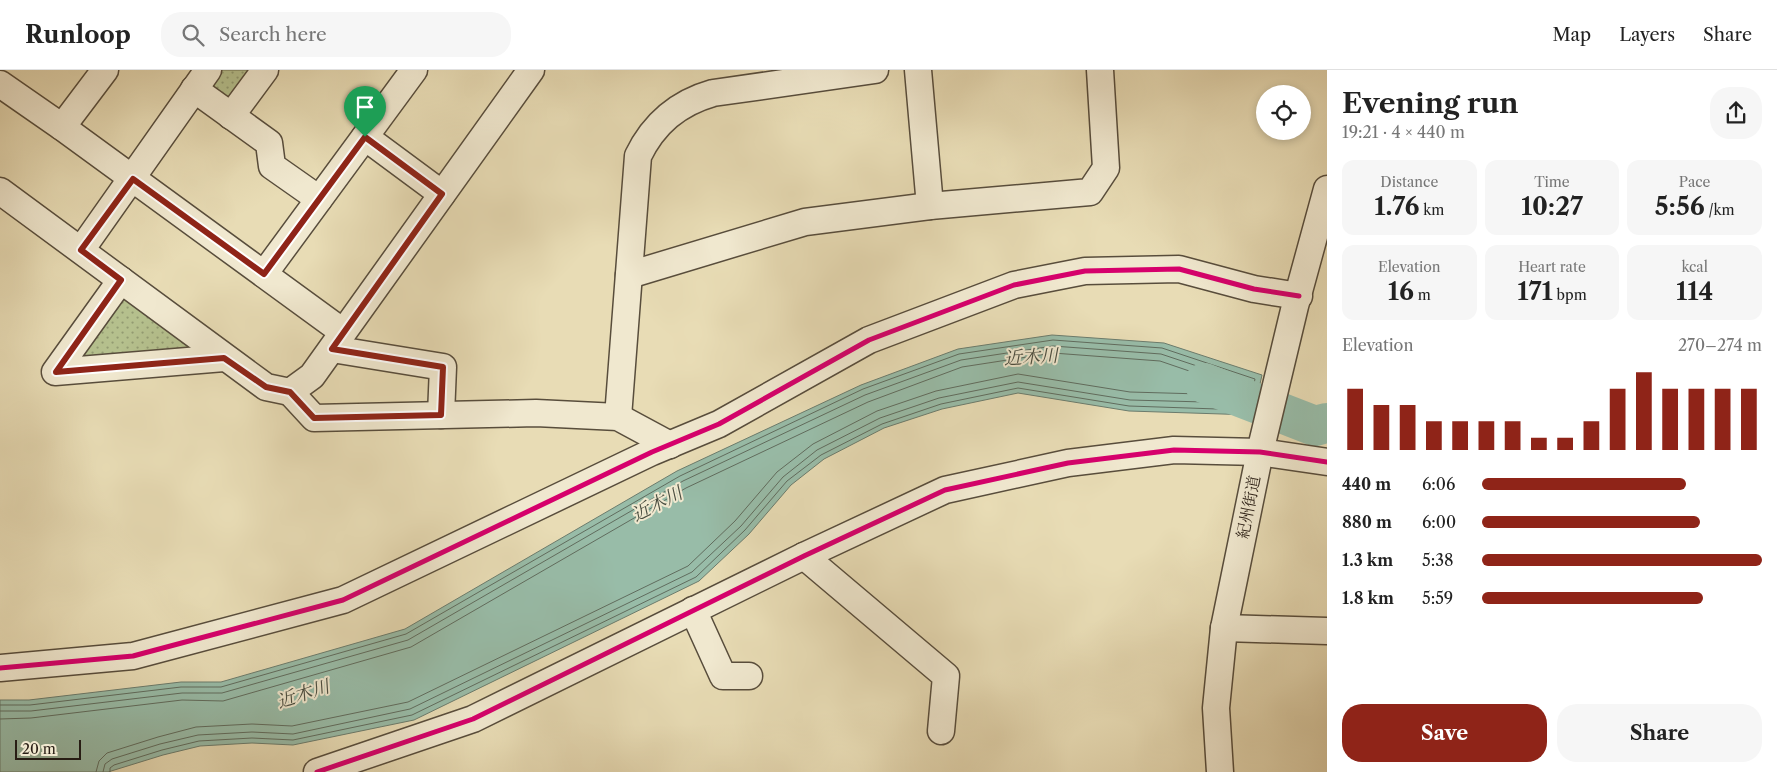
<!DOCTYPE html>
<html lang="en">
<head>
<meta charset="utf-8">
<style>
	body { margin:0; font-family:"Libre Caslon Text","Noto Serif JP",serif; background:#f6f6f6; color:#222; height:100vh; display:flex; flex-direction:column; font-size:19px; white-space:nowrap }
	* { box-sizing:border-box; margin:0 }
	p { font-size:16px; color:#767676 }
	.icon { flex:none; width:28px; height:28px; fill:none; stroke:currentColor; stroke-width:2; stroke-linecap:round; stroke-linejoin:round }
	.map { position:relative; flex:1; overflow:hidden }
	.side { display:flex; flex-direction:column; background:#fff; width:450px }
	.side>* { flex:none }
	.controls { position:absolute; left:1256px; top:15px; display:grid; gap:10px }
	.controls a { display:grid; place-items:center; width:55px; height:55px; border-radius:50%; background:#fff; box-shadow:0 2px 8px #0003; font-size:25px }
	.scale { position:absolute; left:15px; bottom:12px; width:66px; box-sizing:border-box; padding-left:5px; border:2px solid #281d14; border-top:0; font-size:14px; line-height:18px; white-space:nowrap; color:#281d14; -webkit-text-stroke:4px #f0e8cf; paint-order:stroke }
	.pin { position:absolute; display:grid; place-items:center; width:42px; height:42px; color:#fff; margin:-51px -21px; border-radius:50% 50% 50% 0; rotate:-45deg; box-shadow:0 0 5px #0007 }
	.pin .icon { rotate:45deg }
	.round { display:grid; place-items:center; flex:none; width:52px; height:52px; border-radius:20px; background:#f6f6f6 }
	.headline { display:flex; align-items:center; justify-content:space-between; height:85px; padding:0 15px }
	h1 { font-size:28px; font-weight:700; line-height:38px }
	.metrics { display:grid; grid-template-columns:repeat(3,1fr); gap:8px; height:85px; padding:5px 15px }
	.metrics div { display:grid; align-content:center; border-radius:12px; background:#f6f6f6; text-align:center }
	.metrics b { font-size:25px; font-weight:700 }
	.metrics small { font-size:14px; font-weight:400 }
	.metrics p { font-size:14px }
	.chart { height:140px; padding:10px 15px }
	.chart p { display:flex; justify-content:space-between }
	.chart svg { width:100%; height:90px; margin-top:5px; stroke:#8f2418; stroke-width:6 }
	.button { display:flex; gap:10px; margin-top:auto; padding:10px 15px }
	.button a { flex:1; height:58px; border-radius:20px; background:#8f2418; color:#fff; font-size:20px; font-weight:700; line-height:58px; text-align:center }
	.button a+a { background:#f6f6f6; color:#222 }
	ul { padding:0 15px; list-style:none; font-size:16px }
	li { display:grid; grid-template-columns:80px 60px 1fr; align-items:center; height:38px }
	li i { height:12px; border-radius:6px; background:#8f2418 }
	header { display:flex; align-items:center; gap:30px; box-sizing:border-box; height:70px; padding:0 25px; background:#fff; border-bottom:1px solid #e0e0e0 }
	header strong { font-size:24px }
	nav { display:flex; gap:28px; margin-inline-start:auto; font-size:18px }
	.search { width:350px; height:45px; background:#f6f6f6; display:flex; align-items:center; gap:12px; box-sizing:border-box; padding:0 18px; border-radius:20px; color:#767676; font-size:19px }
	main { display:flex; flex:1; min-height:0 }
	.map>svg:first-child { display:block }
	.green { fill:url(#green-dots); stroke:#6e6e50 }
	.water { fill:#98bca8; stroke:#6b7c6d }
	.lines { fill:none; stroke-linecap:round; stroke-linejoin:round }
	.shore { stroke:#606c5e; stroke-width:1 }
	.river { stroke:#98bca8; stroke-width:40 }
	.minor-casing { stroke:#584d3c; stroke-width:29 }
	.minor { stroke:#f0e8cf; stroke-width:26 }
	.cycleway-casing { stroke:#f0e8cf; stroke-width:8 }
	.cycleway { stroke:#d6006c; stroke-width:5 }
	.route-casing { stroke:#fff; stroke-width:10 }
	.route { stroke:#8f2418; stroke-width:6 }
	.labels { text-anchor:middle; dominant-baseline:central; stroke-width:4; stroke-linejoin:round; paint-order:stroke }
	.street-label { font-size:16px; fill:#281d14; stroke:#f0e8cf }
	.water-label { font-size:18px; font-style:italic; fill:#4a4d40; stroke:#f0e8cf }
</style>
</head>
<body>
<header>
<strong>Runloop</strong>
<div class="search"><svg class="icon" aria-label="search" viewBox="0 0 24 24"><circle cx="10" cy="10" r="6"/><path d="M15 15l6 6"/></svg>Search here</div>
<nav><a>Map</a><a>Layers</a><a>Share</a></nav>
</header>
<main>
<div class="map">
<svg width="1327" height="702" viewBox="0 0 1327 702">
	<defs>
		<pattern id="green-dots" width="8" height="8" patternUnits="userSpaceOnUse" patternTransform="scale(1.25)"><rect width="8" height="8" fill="#b5c08d"/><path d="M2 2h.1M6 6h.1" fill="none" stroke="#939b72" stroke-width="1.8" stroke-linecap="round"/></pattern>
	</defs>
	<rect width="100%" height="100%" fill="#e8dcb5"/>
	<filter id="stains"><feTurbulence type="fractalNoise" baseFrequency=".004" numOctaves="4"/><feColorMatrix values="0 0 0 0 .2 0 0 0 0 .09 0 0 0 0 .02 0 0 0 .5 -.17"/></filter>
	<radialGradient id="worn" r=".72"><stop offset=".6" stop-color="#630" stop-opacity="0"/><stop offset="1" stop-color="#630" stop-opacity=".3"/></radialGradient>
	<g class="green">
		<polygon points="215,0 259,0 230,39 201,18"/>
		<polygon points="116,222 206,283 67,295"/>
	</g>
	<polygon class="water" points="1052,265 1164,273 1262,305 1253,345 1129,341 1018,323 942,339 884,358 824,389 791,415 749,464 699,511 414,650 293,675 252,673 200,676 163,685 108,702 0,702 0,630 29,630 181,612 221,612 405,559 677,401 861,315 958,279"/>
	<g class="lines">
		<g class="shore">
			<polyline points="0,635 30,635 181,617 221,617 406,564 680,406 863,319 959,284 1053,270 1162,278 1255,309 1249,338 1247,340 1129,336 1018,318 941,334 882,354 821,385 787,411 745,460 696,507 412,645 293,670 252,668 199,671 162,680 114,695 110,698 110,702"/>
			<polyline points="0,641 31,641 182,623 222,623 408,570 683,411 865,325 961,290 1053,276 1161,284 1248,313 1244,331 1242,333 1130,330 1018,312 939,328 880,348 817,380 783,407 741,456 692,502 410,639 293,664 252,662 198,665 160,674 112,689 105,694 103,702"/>
			<polyline points="0,649 31,648 182,630 223,631 411,577 686,418 868,332 962,297 1053,283 1160,291 1239,318 1238,324 1236,325 1130,322 1018,304 936,321 877,341 813,374 777,402 735,451 688,496 408,632 292,656 252,654 196,657 158,667 107,683 99,691 96,702"/>
		</g>
		<polyline class="river" points="1204,313 1315,356 1327,353"/>
		<g class="minor-casing">
			<g id="minor">
				<polyline points="918,0 930,136"/>
				<polyline points="0,14 62,57 343,262"/>
				<polyline points="194,19 269,73 272,96 319,129"/>
				<polyline points="231,46 265,0"/>
				<polyline points="62,57 105,0"/>
				<polyline points="365,67 442,124"/>
				<polyline points="0,121 266,317 290,322 312,306 531,0"/>
				<polyline points="81,180 208,0"/>
				<polyline points="264,204 414,0"/>
				<polyline points="629,205 805,152 930,136 1090,122 1106,98 1100,0"/>
				<polyline points="121,210 55,302 224,288"/>
				<polyline points="332,279 443,297 441,345"/>
				<polyline points="290,322 314,348 536,343 618,347 670,375"/>
				<path d="M618,347L638,86C654,53 678,33 713,23L875,0"/>
				<polyline points="804,486 946,606 941,661"/>
				<polyline points="693,540 723,606 749,606"/>
				<polyline points="1224,558 1327,561"/>
				<polyline points="0,598 133,586 343,530 652,382 719,354 869,270 1014,215 1085,201 1179,199 1254,219 1299,226"/>
				<polyline points="317,702 473,649 804,486 945,420 1068,393 1174,380 1260,382 1327,392"/>
				<polyline points="1220,702 1216,638 1224,558 1260,382 1295,236 1327,119"/>
			</g>
		</g>
		<use href="#minor" class="minor"/>
		<g class="cycleway-casing">
			<g id="cycleway">
				<polyline points="0,598 133,586 343,530 652,382 719,354 869,270 1014,215 1085,201 1179,199 1254,219 1299,226"/>
				<polyline points="317,702 473,649 804,486 945,420 1068,393 1174,380 1260,382 1327,392"/>
			</g>
		</g>
		<use href="#cycleway" class="cycleway"/>
	</g>
	<g class="lines">
		<g class="route-casing">
			<polygon id="route" points="365,67 442,124 332,279 443,297 441,345 314,348 290,322 266,317 224,288 56,302 121,210 81,180 133,109 264,204"/>
		</g>
		<use href="#route" class="route"/>
	</g>
	<g class="labels">
		<g class="street-label">
			<text transform="translate(1248 437) rotate(-79)">紀州街道</text>
		</g>
		<g class="water-label">
			<text transform="translate(1031 287) rotate(-3)">近木川</text>
			<text transform="translate(657 434) rotate(-27)">近木川</text>
			<text transform="translate(303 624) rotate(-18)">近木川</text>
		</g>
	</g>
	<rect width="100%" height="100%" filter="url(#stains)"/>
	<rect width="100%" height="100%" fill="url(#worn)"/>
</svg>
<div class="controls">
<a><svg class="icon" aria-label="locate" viewBox="0 0 24 24"><circle cx="12" cy="12" r="6"/><path d="M12 2v4M12 18v4M2 12h4M18 12h4"/></svg></a>
</div>
<div class="scale">20 m</div>
<div class="pin" style="left:365px;top:67px;background:#1e9e55"><svg class="icon" aria-label="arrive" viewBox="0 0 24 24"><path d="M6 21V4h12l-3 4 3 4H6"/></svg></div>
</div>
<section class="side">
<div class="headline"><div><h1>Evening run</h1><p>19:21 · 4 × 440 m</p></div><a class="round"><svg class="icon" aria-label="share" viewBox="0 0 24 24"><path d="M12 15V3M7 8l5-5 5 5M5 13v7h14v-7"/></svg></a></div>
<div class="metrics">
<div><p>Distance</p><b>1.76<small> km</small></b></div>
<div><p>Time</p><b>10:27</b></div>
<div><p>Pace</p><b>5:56<small> /km</small></b></div>
</div>
<div class="metrics">
<div><p>Elevation</p><b>16<small> m</small></b></div>
<div><p>Heart rate</p><b>171<small> bpm</small></b></div>
<div><p>kcal</p><b>114</b></div>
</div>
<div class="chart"><p><span>Elevation</span>270–274 m</p>
<svg viewBox="0 0 160 44" preserveAspectRatio="none"><path d="M5 44V14M15 44V22M25 44V22M35 44V30M45 44V30M55 44V30M65 44V30M75 44V38M85 44V38M95 44V30M105 44V14M115 44V6M125 44V14M135 44V14M145 44V14M155 44V14"/></svg>
</div>
<ul>
<li><b>440 m</b>6:06<i style="width:73%"></i></li>
<li><b>880 m</b>6:00<i style="width:78%"></i></li>
<li><b>1.3 km</b>5:38<i style="width:100%"></i></li>
<li><b>1.8 km</b>5:59<i style="width:79%"></i></li>
</ul>
<div class="button"><a>Save</a><a>Share</a></div>
</section>
</main>
</body>
</html>
